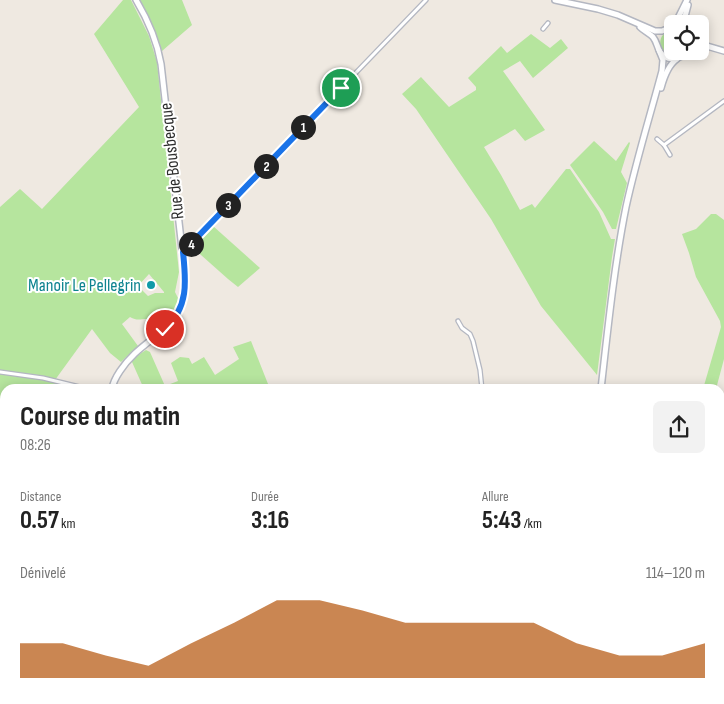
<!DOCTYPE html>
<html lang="fr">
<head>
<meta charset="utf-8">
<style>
	body { margin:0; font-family:"Sofia Sans Condensed",sans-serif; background:#f2f2f2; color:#222; height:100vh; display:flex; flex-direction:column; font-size:19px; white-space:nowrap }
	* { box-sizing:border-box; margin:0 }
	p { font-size:16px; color:#767676 }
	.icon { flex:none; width:28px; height:28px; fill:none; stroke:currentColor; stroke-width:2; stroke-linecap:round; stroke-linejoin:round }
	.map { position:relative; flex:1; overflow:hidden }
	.side { position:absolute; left:0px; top:384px; width:725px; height:321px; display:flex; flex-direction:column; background:#fff; border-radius:15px 15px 0 0; box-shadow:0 2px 12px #0003 }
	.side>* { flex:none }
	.controls { position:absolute; left:664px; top:15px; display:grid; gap:10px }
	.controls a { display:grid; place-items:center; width:45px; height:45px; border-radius:8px; background:#fff; box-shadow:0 2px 12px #0003; font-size:25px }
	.pin { position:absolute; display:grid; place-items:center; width:42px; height:42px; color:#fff; margin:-21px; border:2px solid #fff; border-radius:50%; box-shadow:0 1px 5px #0007 }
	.km { position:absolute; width:25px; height:25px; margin:-12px; border-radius:50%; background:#222; color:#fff; font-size:14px; line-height:25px; text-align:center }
	.round { display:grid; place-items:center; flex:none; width:52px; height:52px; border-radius:8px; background:#f2f2f2 }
	.head { display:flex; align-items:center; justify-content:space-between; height:85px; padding:0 20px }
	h1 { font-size:28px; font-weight:700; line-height:38px }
	.stats { display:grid; grid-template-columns:repeat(3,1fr); gap:8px; height:85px; padding:5px 20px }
	.stats div { display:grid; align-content:center }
	.stats b { font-size:25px; font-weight:700 }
	.stats small { font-size:14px; font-weight:400 }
	.stats p { font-size:14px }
	.chart { height:140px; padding:10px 20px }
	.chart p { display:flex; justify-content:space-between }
	.chart svg { width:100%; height:90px; margin-top:5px; fill:#b45309; opacity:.7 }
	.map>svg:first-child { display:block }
	.green { fill:#b6e59e; fill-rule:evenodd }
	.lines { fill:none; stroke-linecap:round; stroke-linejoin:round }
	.stream { stroke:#75cff0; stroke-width:1 }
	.street-casing { stroke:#b4b7c1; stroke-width:5.5 }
	.secondary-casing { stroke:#b4b7c1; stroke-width:8 }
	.primary-casing { stroke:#c9c9c9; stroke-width:8 }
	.street { stroke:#fff; stroke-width:3 }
	.secondary { stroke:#fff; stroke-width:5 }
	.primary { stroke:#f2d163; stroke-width:5.5 }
	.route-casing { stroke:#fff; stroke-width:10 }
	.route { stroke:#1a73e8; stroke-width:6 }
	.culture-dot { fill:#0f9aa8; stroke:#fff; stroke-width:2 }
	.labels { text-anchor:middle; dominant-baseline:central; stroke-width:4; stroke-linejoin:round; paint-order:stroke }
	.street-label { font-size:18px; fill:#2e2e2e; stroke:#fff }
	.culture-label { font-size:18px; fill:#0d838f; stroke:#fff; text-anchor:end }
</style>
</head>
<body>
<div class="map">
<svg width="724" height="704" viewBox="0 0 724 704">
	<rect width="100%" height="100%" fill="#efe9e1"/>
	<g class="green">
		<path d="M123,0H131L149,36L157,62L179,272L175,292L179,300L172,316L165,326L162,327C158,324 152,320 147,319C140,319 137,321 130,317L122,324L138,346L121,362L110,353L92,329L55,380L81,389H5V401L0,402V207L20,189L42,209L139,107L94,34ZM149,274L164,292V293H155L148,296L138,286Z"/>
		<polygon points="139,0 182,0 192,25 162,51 154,28"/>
		<path d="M672,30V51H683C677,58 670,58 663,52C657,42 661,32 672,30Z"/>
		<polygon points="531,34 550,48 561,39 568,48 533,78 520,61 503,71 545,130 525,141 515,129 484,147 501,175 520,210 532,204 535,208 566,169 570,169 599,212 611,239 615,239 612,257 597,375 541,306 491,219 416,109 402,94 421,77 449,107 476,90 476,87 468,78 501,46 507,53"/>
		<polygon points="594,141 616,161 629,142 630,143 621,172 627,183 616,229 612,229 603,212 570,165"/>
		<polygon points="711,214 716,214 724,220 724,359 716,389 703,389 721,327 720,321 696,277 689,253 682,234 696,229"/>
		<polygon points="213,226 260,268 238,287 228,279 192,247"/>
		<polygon points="251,341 270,389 144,389 132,362 132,359 146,350 150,352 165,386 178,381 171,363 180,357 189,358 192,364 204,357 215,375 239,359 233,347"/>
		<polygon points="468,700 535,700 525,704 464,704"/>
	</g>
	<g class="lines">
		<polyline class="stream" points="0,442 5,442"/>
		<g class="street-casing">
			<g id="street">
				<polyline points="543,29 548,23"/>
				<polyline points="657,139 664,145 724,101"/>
				<polyline points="664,145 670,155"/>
				<polyline points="183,252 426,0"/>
				<polyline points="458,321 462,328 470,334 473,341 480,370 482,389"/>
				<polyline points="0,372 43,378 84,388 112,388"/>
				<polyline points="720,453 724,469"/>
				<polyline points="0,479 5,476"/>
				<polyline points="720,480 724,474"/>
				<polyline points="0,501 5,504"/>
				<polyline points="720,517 724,517"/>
				<polyline points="720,546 724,545"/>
				<polyline points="720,573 724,571"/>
				<polyline points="0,596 5,603"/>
				<polyline points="0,616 5,613"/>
				<polyline points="85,700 90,704"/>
				<polyline points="153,700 157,704"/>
				<polyline points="384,700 386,704"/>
				<polyline points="430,700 432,704"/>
				<polyline points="54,704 58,700"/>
				<polyline points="119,704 122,700 127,704"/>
			</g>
		</g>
		<g class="secondary-casing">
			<g id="secondary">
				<polyline points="555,0 598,9 618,15 655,31 662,31 672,27"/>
				<polyline points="675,24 687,0"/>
				<polyline points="683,24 688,5"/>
				<path d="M640,27C644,31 649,33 653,37C657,42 657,47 660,52C667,62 680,60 687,51"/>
				<polyline points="700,44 724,51"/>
				<path d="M661,88C664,77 668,65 677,59"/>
				<path d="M112,389C113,382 116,377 120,371C145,333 188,332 185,275L161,64C157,41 148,20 136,0"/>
				<path d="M601,389C608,328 614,267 626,207C636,161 650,116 662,71L663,60L659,50"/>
				<polyline points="720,664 724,663"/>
				<polyline points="7,704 8,700"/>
			</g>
		</g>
		<g class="primary-casing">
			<g id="primary">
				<polyline points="539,704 543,700"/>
				<polyline points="586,704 587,700"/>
			</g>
		</g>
		<use href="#street" class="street"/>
		<use href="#secondary" class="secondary"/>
		<use href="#primary" class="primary"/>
	</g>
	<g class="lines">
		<g class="route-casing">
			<path id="route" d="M165,329C189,307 186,281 183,252L341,88"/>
		</g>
		<use href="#route" class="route"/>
	</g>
	<circle class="culture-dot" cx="151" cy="285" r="5"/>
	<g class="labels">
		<g class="street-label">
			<text transform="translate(172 161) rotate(-96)">Rue de Bousbecque</text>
		</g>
		<g class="culture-label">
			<text x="141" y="285">Manoir Le Pellegrin</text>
		</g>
	</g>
</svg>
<div class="controls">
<a><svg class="icon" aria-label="locate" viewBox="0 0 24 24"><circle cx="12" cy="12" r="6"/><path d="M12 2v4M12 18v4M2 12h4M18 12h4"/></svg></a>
</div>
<div class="pin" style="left:341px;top:88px;background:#1e9e55"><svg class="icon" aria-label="arrive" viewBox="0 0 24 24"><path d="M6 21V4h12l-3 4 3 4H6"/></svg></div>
<div class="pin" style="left:165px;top:329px;background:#d93025"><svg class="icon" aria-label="check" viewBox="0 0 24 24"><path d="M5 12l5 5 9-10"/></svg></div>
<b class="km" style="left:303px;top:127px">1</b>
<b class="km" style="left:266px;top:166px">2</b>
<b class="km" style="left:228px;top:205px">3</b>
<b class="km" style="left:191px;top:244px">4</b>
<section class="side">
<div class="head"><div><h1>Course du matin</h1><p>08:26</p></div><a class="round"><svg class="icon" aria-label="share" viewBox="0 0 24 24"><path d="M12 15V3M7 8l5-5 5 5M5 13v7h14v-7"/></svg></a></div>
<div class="stats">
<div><p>Distance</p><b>0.57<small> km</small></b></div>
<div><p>Durée</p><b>3:16</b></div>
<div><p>Allure</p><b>5:43<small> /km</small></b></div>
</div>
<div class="chart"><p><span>Dénivelé</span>114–120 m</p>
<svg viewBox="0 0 160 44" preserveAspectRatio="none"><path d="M0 44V27L10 27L20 33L30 38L40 27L50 17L60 6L70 6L80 11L90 17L100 17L110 17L120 17L130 27L140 33L150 33L160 27V44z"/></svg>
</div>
</section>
</div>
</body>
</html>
